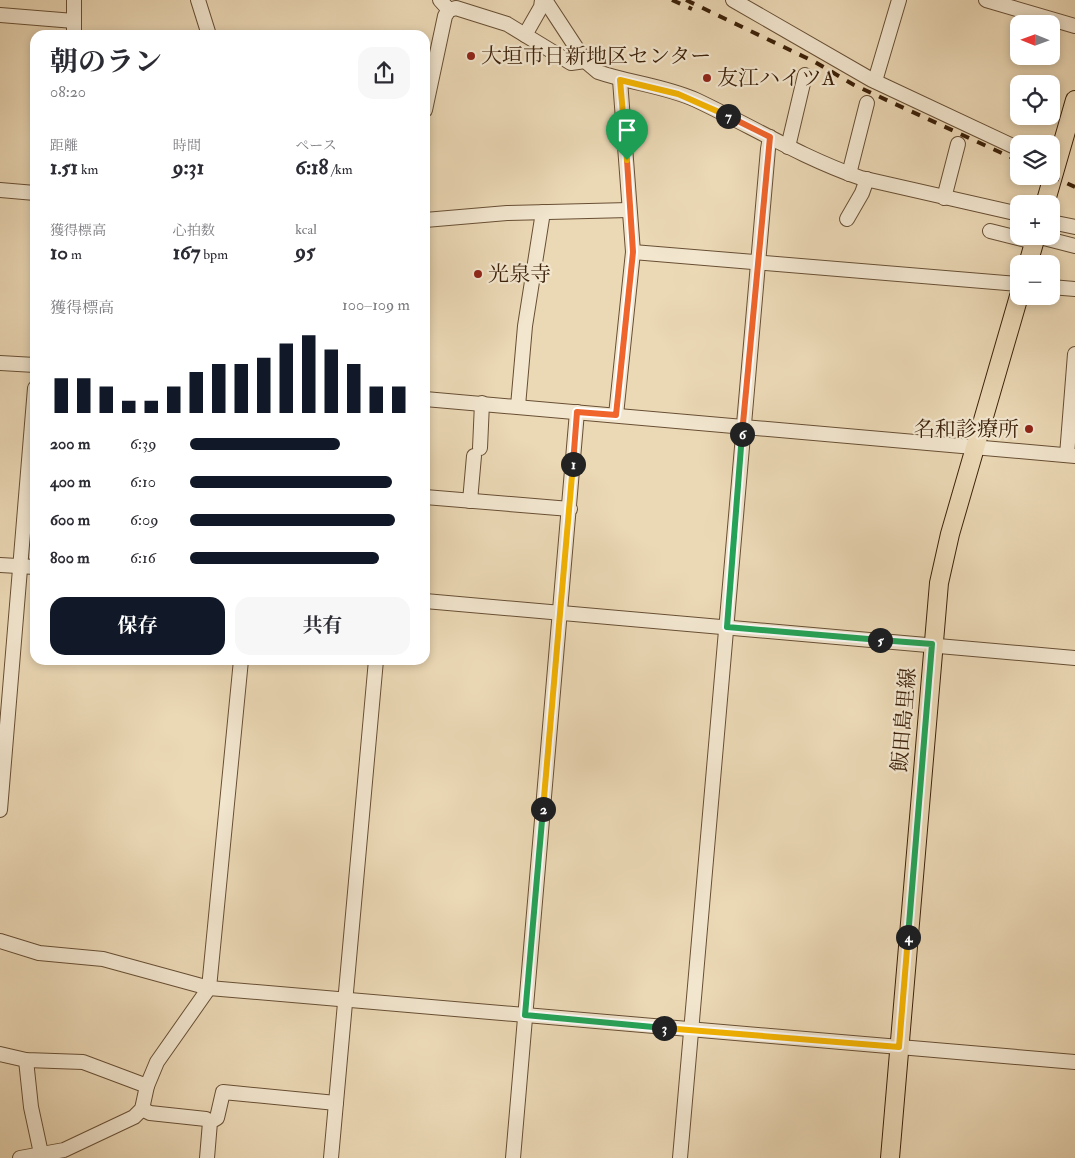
<!DOCTYPE html>
<html lang="ja">
<head>
<meta charset="utf-8">
<style>
	body { margin:0; font-family:"IM FELL Double Pica","Noto Serif JP",serif; background:#f7f7f7; color:#2b2b33; height:100vh; display:flex; flex-direction:column; font-size:19px; white-space:nowrap }
	* { box-sizing:border-box; margin:0 }
	p { font-size:16px; color:#7c7c81 }
	.icon { flex:none; width:28px; height:28px; fill:none; stroke:currentColor; stroke-width:2; stroke-linecap:round; stroke-linejoin:round }
	.map { position:relative; flex:1; overflow:hidden }
	.panel { position:absolute; left:30px; top:30px; width:400px; height:635px; display:flex; flex-direction:column; background:#fff; border-radius:15px; box-shadow:0 2px 8px #0003 }
	.panel>* { flex:none }
	.needle { width:32px; rotate:271deg }
	.fabs { position:absolute; left:1010px; top:15px; display:grid; gap:10px }
	.fabs a { display:grid; place-items:center; width:50px; height:50px; border-radius:10px; background:#fff; box-shadow:0 2px 8px #0003; font-size:25px }
	.pin { position:absolute; display:grid; place-items:center; width:42px; height:42px; color:#fff; margin:-51px -21px; border-radius:50% 50% 50% 0; rotate:-45deg; box-shadow:0 0 5px #0007 }
	.pin .icon { rotate:45deg }
	.km { position:absolute; width:25px; height:25px; margin:-12px; border-radius:50%; background:#222; color:#fff; font-size:14px; line-height:25px; text-align:center }
	.round { display:grid; place-items:center; flex:none; width:52px; height:52px; border-radius:15px; background:#f7f7f7 }
	.headline { display:flex; align-items:center; justify-content:space-between; height:85px; padding:0 20px }
	h1 { font-size:28px; font-weight:700; line-height:38px }
	.figures { display:grid; grid-template-columns:repeat(3,1fr); gap:8px; height:85px; padding:5px 20px }
	.figures div { display:grid; align-content:center }
	.figures b { font-size:21px; font-weight:700 }
	.figures small { font-size:14px; font-weight:400 }
	.figures p { font-size:14px }
	.chart { height:140px; padding:10px 20px }
	.chart p { display:flex; justify-content:space-between }
	.chart svg { width:100%; height:90px; margin-top:5px; stroke:#111827; stroke-width:6 }
	.cta { display:flex; gap:10px; margin-top:auto; padding:10px 20px }
	.cta a { flex:1; height:58px; border-radius:15px; background:#111827; color:#fff; font-size:20px; font-weight:700; line-height:58px; text-align:center }
	.cta a+a { background:#f7f7f7; color:#2b2b33 }
	ul { padding:0 20px; list-style:none; font-size:16px }
	li { display:grid; grid-template-columns:80px 60px 1fr; align-items:center; height:38px }
	li i { height:12px; border-radius:6px; background:#111827 }
	.map>svg:first-child { display:block }
	.lines { fill:none; stroke-linecap:round; stroke-linejoin:round }
	.minor-casing { stroke:#684f34; stroke-width:16 }
	.major-casing { stroke:#3c2109; stroke-width:20 }
	.minor { stroke:#f2e6cf; stroke-width:14 }
	.major { stroke:#ebd8b5; stroke-width:18 }
	.rail { stroke:#3c2109; stroke-width:4; stroke-dasharray:9 9; stroke-linecap:butt }
	.split-1-casing { stroke:#fff; stroke-width:10 }
	.split-2-casing { stroke:#fff; stroke-width:10 }
	.split-3-casing { stroke:#fff; stroke-width:10 }
	.split-4-casing { stroke:#fff; stroke-width:10 }
	.split-5-casing { stroke:#fff; stroke-width:10 }
	.split-6-casing { stroke:#fff; stroke-width:10 }
	.split-7-casing { stroke:#fff; stroke-width:10 }
	.split-8-casing { stroke:#fff; stroke-width:10 }
	.split-1 { stroke:#f0652b; stroke-width:6 }
	.split-2 { stroke:#f5b400; stroke-width:6 }
	.split-3 { stroke:#22a559; stroke-width:6 }
	.split-4 { stroke:#f5b400; stroke-width:6 }
	.split-5 { stroke:#22a559; stroke-width:6 }
	.split-6 { stroke:#22a559; stroke-width:6 }
	.split-7 { stroke:#f0652b; stroke-width:6 }
	.split-8 { stroke:#f5b400; stroke-width:6 }
	.poi-dot { fill:#8f2418; stroke:#f2e6cf; stroke-width:2 }
	.labels { text-anchor:middle; dominant-baseline:central; stroke-width:4.5; stroke-linejoin:round; paint-order:stroke }
	.poi-label { font-size:21px; fill:#3c2109; stroke:#f2e6cf; text-anchor:start }
	.street-label { font-size:21px; fill:#3c2109; stroke:#f2e6cf }
</style>
</head>
<body>
<div class="map">
<svg width="1075" height="1158" viewBox="0 0 1075 1158">
	<rect width="100%" height="100%" fill="#ebd8b5"/>
	<filter id="stains"><feTurbulence type="fractalNoise" baseFrequency=".004" numOctaves="4"/><feColorMatrix values="0 0 0 0 .2 0 0 0 0 .09 0 0 0 0 .02 0 0 0 .5 -.17"/></filter>
	<radialGradient id="worn" r=".72"><stop offset=".6" stop-color="#630" stop-opacity="0"/><stop offset="1" stop-color="#630" stop-opacity=".3"/></radialGradient>
	<g class="lines">
		<g class="minor-casing">
			<g id="minor">
				<polyline points="74,0 74,35"/>
				<polyline points="198,0 209,35"/>
				<polyline points="440,0 449,10"/>
				<path d="M545,0L585,61L598,72C630,83 665,86 696,100C751,126 803,158 861,178L1019,214"/>
				<polyline points="733,0 872,80 1019,149"/>
				<polyline points="986,0 1075,26"/>
				<polyline points="0,15 74,21"/>
				<polyline points="525,35 541,7 542,0"/>
				<polyline points="875,81 899,0"/>
				<polyline points="425,110 445,16 449,10 456,8 507,24 571,63 585,61"/>
				<polyline points="788,147 805,75"/>
				<polyline points="849,174 867,103"/>
				<polyline points="0,190 35,193"/>
				<polyline points="944,198 958,144"/>
				<polyline points="847,219 862,193 867,179"/>
				<polyline points="425,220 507,213 629,210"/>
				<polyline points="1051,222 1075,227"/>
				<polyline points="990,231 1034,242"/>
				<polyline points="1036,236 1075,246"/>
				<polyline points="633,252 1019,284"/>
				<polyline points="1051,287 1075,289"/>
				<polyline points="0,363 35,365"/>
				<polyline points="425,399 1075,456"/>
				<polyline points="518,406 525,326 543,212"/>
				<polyline points="616,415 633,252 620,80"/>
				<polyline points="480,448 482,403"/>
				<polyline points="1067,455 1075,354"/>
				<polyline points="425,497 570,509"/>
				<polyline points="470,501 474,456"/>
				<polyline points="0,565 35,567"/>
				<polyline points="425,601 1075,658"/>
				<polyline points="0,810 35,388"/>
				<polyline points="0,941 39,953 103,959 209,988 1075,1062"/>
				<polyline points="0,1054 26,1060 83,1062 147,1086"/>
				<polyline points="26,1060 31,1107 42,1158"/>
				<polyline points="142,1109 150,1113 206,1119 210,1122"/>
				<polyline points="20,1158 64,1150 134,1117 142,1109 147,1086 157,1062 209,988 241,660"/>
				<polyline points="207,1158 210,1122 217,1118 223,1092 336,1103"/>
				<polyline points="331,1158 376,660"/>
				<polyline points="513,1158 577,412"/>
				<polyline points="680,1158 768,149 770,137"/>
			</g>
		</g>
		<g class="major-casing">
			<g id="major">
				<polyline points="1045,204 1075,100"/>
				<polyline points="1028,264 1036,236"/>
				<polyline points="890,1158 939,583 950,534 1019,296"/>
			</g>
		</g>
		<use href="#minor" class="minor"/>
		<use href="#major" class="major"/>
		<g class="rail">
			<polyline points="672,0 692,9"/>
			<polyline points="686,0 815,62 854,85 1019,161"/>
			<polyline points="1051,176 1075,187"/>
		</g>
	</g>
	<g class="lines">
		<g class="split-1-casing">
			<polyline id="split-1" points="573,464 577,412 616,415 633,252 627,160"/>
		</g>
		<g class="split-2-casing">
			<polyline id="split-2" points="543,809 573,464"/>
		</g>
		<g class="split-3-casing">
			<polyline id="split-3" points="543,809 525,1015 664,1028"/>
		</g>
		<g class="split-4-casing">
			<polyline id="split-4" points="664,1028 899,1047 908,937"/>
		</g>
		<g class="split-5-casing">
			<polyline id="split-5" points="880,640 932,644 908,937"/>
		</g>
		<g class="split-6-casing">
			<polyline id="split-6" points="742,434 727,627 880,640"/>
		</g>
		<g class="split-7-casing">
			<polyline id="split-7" points="728,116 770,137 742,434"/>
		</g>
		<g class="split-8-casing">
			<polyline id="split-8" points="627,160 620,80 678,94 728,116"/>
		</g>
		<use href="#split-1" class="split-1"/>
		<use href="#split-2" class="split-2"/>
		<use href="#split-3" class="split-3"/>
		<use href="#split-4" class="split-4"/>
		<use href="#split-5" class="split-5"/>
		<use href="#split-6" class="split-6"/>
		<use href="#split-7" class="split-7"/>
		<use href="#split-8" class="split-8"/>
	</g>
	<g class="poi-dot">
		<circle cx="471" cy="56" r="5"/>
		<circle cx="707" cy="78" r="5"/>
		<circle cx="478" cy="274" r="5"/>
		<circle cx="1029" cy="429" r="5"/>
	</g>
	<g class="labels">
		<g class="poi-label">
			<text x="481" y="56">大垣市日新地区センター</text>
			<text x="717" y="78">友江ハイツA</text>
			<text x="488" y="274">光泉寺</text>
			<text x="1019" y="429" text-anchor="end">名和診療所</text>
		</g>
		<g class="street-label">
			<text transform="translate(904 720) rotate(-85)">飯田島里線</text>
		</g>
	</g>
	<rect width="100%" height="100%" filter="url(#stains)"/>
	<rect width="100%" height="100%" fill="url(#worn)"/>
</svg>
<div class="fabs">
<a><svg class="needle" viewBox="-14 -14 28 28"><path d="M0-13l5 13h-10z" fill="#e53935"/><path d="M0 13l5-13h-10z" fill="#7c7c81"/></svg></a>
<a><svg class="icon" aria-label="locate" viewBox="0 0 24 24"><circle cx="12" cy="12" r="6"/><path d="M12 2v4M12 18v4M2 12h4M18 12h4"/></svg></a>
<a><svg class="icon" aria-label="layers" viewBox="0 0 24 24"><path d="M12 4l9 5-9 5-9-5zM3 14l9 5 9-5"/></svg></a>
<a>+</a>
<a>−</a>
</div>
<div class="pin" style="left:627px;top:160px;background:#1e9e55"><svg class="icon" aria-label="arrive" viewBox="0 0 24 24"><path d="M6 21V4h12l-3 4 3 4H6"/></svg></div>
<b class="km" style="left:573px;top:464px">1</b>
<b class="km" style="left:543px;top:809px">2</b>
<b class="km" style="left:664px;top:1028px">3</b>
<b class="km" style="left:908px;top:937px">4</b>
<b class="km" style="left:880px;top:640px">5</b>
<b class="km" style="left:742px;top:434px">6</b>
<b class="km" style="left:728px;top:116px">7</b>
<section class="panel">
<div class="headline"><div><h1>朝のラン</h1><p>08:20</p></div><a class="round"><svg class="icon" aria-label="share" viewBox="0 0 24 24"><path d="M12 15V3M7 8l5-5 5 5M5 13v7h14v-7"/></svg></a></div>
<div class="figures">
<div><p>距離</p><b>1.51<small> km</small></b></div>
<div><p>時間</p><b>9:31</b></div>
<div><p>ペース</p><b>6:18<small> /km</small></b></div>
</div>
<div class="figures">
<div><p>獲得標高</p><b>10<small> m</small></b></div>
<div><p>心拍数</p><b>167<small> bpm</small></b></div>
<div><p>kcal</p><b>95</b></div>
</div>
<div class="chart"><p><span>獲得標高</span>100–109 m</p>
<svg viewBox="0 0 160 44" preserveAspectRatio="none"><path d="M5 44V27M15 44V27M25 44V31M35 44V38M45 44V38M55 44V31M65 44V24M75 44V20M85 44V20M95 44V17M105 44V10M115 44V6M125 44V13M135 44V20M145 44V31M155 44V31"/></svg>
</div>
<ul>
<li><b>200 m</b>6:39<i style="width:68%"></i></li>
<li><b>400 m</b>6:10<i style="width:92%"></i></li>
<li><b>600 m</b>6:09<i style="width:93%"></i></li>
<li><b>800 m</b>6:16<i style="width:86%"></i></li>
</ul>
<div class="cta"><a>保存</a><a>共有</a></div>
</section>
</div>
</body>
</html>
